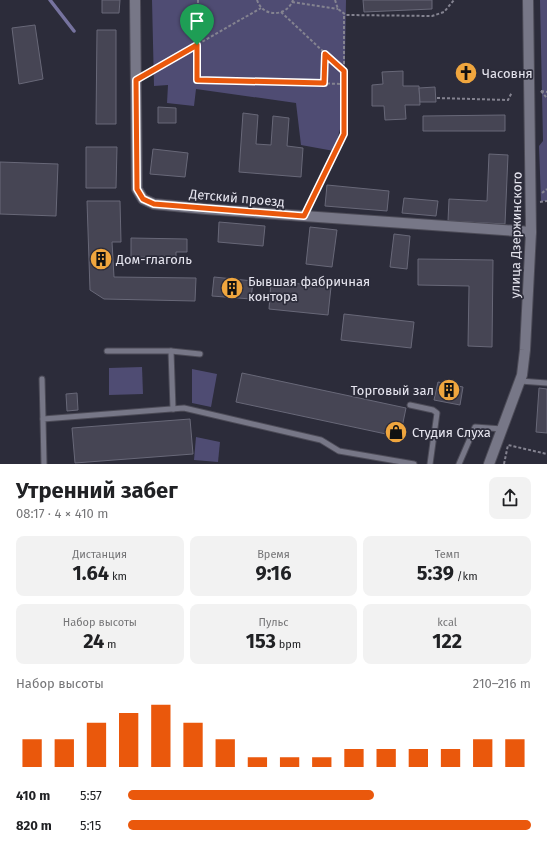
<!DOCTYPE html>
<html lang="ru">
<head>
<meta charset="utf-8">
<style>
	body { margin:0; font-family:"Fira Sans",sans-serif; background:#f2f2f2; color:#202124; height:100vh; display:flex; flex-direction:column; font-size:15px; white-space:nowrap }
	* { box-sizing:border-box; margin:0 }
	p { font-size:13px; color:#757577 }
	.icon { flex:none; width:22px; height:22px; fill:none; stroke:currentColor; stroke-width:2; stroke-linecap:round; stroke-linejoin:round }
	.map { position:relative; height:464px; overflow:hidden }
	.panel { display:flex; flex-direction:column; background:#fff; flex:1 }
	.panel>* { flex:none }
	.pin { position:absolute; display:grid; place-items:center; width:34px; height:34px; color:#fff; margin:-41px -17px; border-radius:50% 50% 50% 0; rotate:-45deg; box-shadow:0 0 4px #0007 }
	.pin .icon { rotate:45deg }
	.round { display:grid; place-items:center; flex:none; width:42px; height:42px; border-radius:8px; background:#f2f2f2 }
	.overview { display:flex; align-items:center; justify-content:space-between; height:68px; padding:0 16px }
	h1 { font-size:22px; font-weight:700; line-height:30px }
	.figures { display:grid; grid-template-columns:repeat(3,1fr); gap:6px; height:68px; padding:4px 16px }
	.figures div { display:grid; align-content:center; border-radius:8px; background:#f2f2f2; text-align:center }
	.figures b { font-size:20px; font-weight:700 }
	.figures small { font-size:11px; font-weight:400 }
	.figures p { font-size:11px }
	.chart { height:112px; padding:8px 16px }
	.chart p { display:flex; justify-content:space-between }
	.chart svg { width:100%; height:72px; margin-top:4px; stroke:#ea580c; stroke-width:6 }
	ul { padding:0 16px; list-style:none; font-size:13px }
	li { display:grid; grid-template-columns:64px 48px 1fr; align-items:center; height:30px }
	li i { height:10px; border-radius:5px; background:#ea580c }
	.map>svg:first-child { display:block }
	.green { fill:#4f4c73 }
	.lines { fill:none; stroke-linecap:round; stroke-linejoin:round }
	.stream { stroke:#76739f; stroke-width:3.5 }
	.building { fill:#464554; stroke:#686878 }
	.service-casing { stroke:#4c4b57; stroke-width:7 }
	.minor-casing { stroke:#4c4b57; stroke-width:12 }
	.tertiary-casing { stroke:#4c4b57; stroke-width:12 }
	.path { stroke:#848390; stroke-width:2; stroke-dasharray:3 2; stroke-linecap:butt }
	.service { stroke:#777787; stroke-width:5 }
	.minor { stroke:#777787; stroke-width:10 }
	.tertiary { stroke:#777787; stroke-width:10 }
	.route-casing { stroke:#fff; stroke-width:8 }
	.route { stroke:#ea580c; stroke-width:5 }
	.labels { text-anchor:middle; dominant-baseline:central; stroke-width:3.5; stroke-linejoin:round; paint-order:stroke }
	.poi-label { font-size:13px; fill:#e7e6f0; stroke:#2c2c3a; text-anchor:start }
	.street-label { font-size:13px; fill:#e7e6f0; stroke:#2c2c3a }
</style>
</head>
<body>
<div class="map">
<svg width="547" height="464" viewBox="0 0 547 464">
	<rect width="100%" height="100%" fill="#2c2c3a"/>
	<g class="green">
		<polygon points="152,0 346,0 344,115 334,151 301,145 296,103 196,89 194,106 167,103 168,85 154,86"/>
		<polygon points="540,0 547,0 547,201 541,201 539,146 543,141"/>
		<polygon points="142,367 143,394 109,395 109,368"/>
		<polygon points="192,369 217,374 211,407 192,403"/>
		<polygon points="196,437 220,442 218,462 194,460"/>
	</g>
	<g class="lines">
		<polyline class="stream" points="50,0 74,31"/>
	</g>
	<g class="building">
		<polygon points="102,0 120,0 119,13 102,13"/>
		<polygon points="363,0 432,0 432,9 364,12"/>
		<polygon points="35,25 43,79 19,84 12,28"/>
		<polygon points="97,30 116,30 116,124 96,124"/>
		<polygon points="469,70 469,76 463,76 462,71"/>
		<polygon points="403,71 403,86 419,86 420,105 405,105 406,119 385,120 384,106 372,106 372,85 383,84 382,72"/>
		<polygon points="435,87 436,102 420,102 419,88"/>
		<polygon points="158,107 176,108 176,123 158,123"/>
		<polygon points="243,113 258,115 256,144 271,145 273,116 289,118 287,146 303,148 301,177 239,172"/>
		<polygon points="505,115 505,131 423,131 423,116"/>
		<polygon points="86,147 117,147 116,188 86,188"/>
		<polygon points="153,149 188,153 185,177 150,174"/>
		<polygon points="489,154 508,155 505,224 448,221 449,199 487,201"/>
		<polygon points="0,162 58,164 56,216 0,214"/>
		<polygon points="327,185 389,191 387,211 325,206"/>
		<polygon points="404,198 438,201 436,216 402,213"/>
		<polygon points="87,201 120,201 121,242 112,242 114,277 196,278 195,301 104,299 90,290"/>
		<polygon points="219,222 265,226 263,246 218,242"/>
		<polygon points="310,227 337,230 332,267 306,264"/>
		<polygon points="394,234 410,236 407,269 390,267"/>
		<polygon points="131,238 187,239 187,252 176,252 176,258 131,257"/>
		<polygon points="418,259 493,260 492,347 468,346 469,286 418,285"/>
		<polygon points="214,277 253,281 251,299 212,296"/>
		<polygon points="271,281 331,287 328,315 269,309"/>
		<polygon points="344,314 414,322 411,348 341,340"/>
		<polygon points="242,373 406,408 400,437 236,402"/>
		<polygon points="438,382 463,387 460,405 434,400"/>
		<polygon points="539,388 547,389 547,433 536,432"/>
		<polygon points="77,393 78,410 67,411 66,394"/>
		<polygon points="190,419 193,454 75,463 72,428"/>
	</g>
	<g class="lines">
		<g class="service-casing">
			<g id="service">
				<polyline points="107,351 171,351 173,409"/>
				<polyline points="171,351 200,354"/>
				<polyline points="42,379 43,419"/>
				<polyline points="520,381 547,383"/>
				<polyline points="410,405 433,410 437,413 430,464"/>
				<polyline points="44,464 43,419 184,408 321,440 339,451 414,464"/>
				<polyline points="459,464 475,427 502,429"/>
			</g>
		</g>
		<g class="minor-casing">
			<polyline id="minor" points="135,0 137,189 143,199 154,204 206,209 531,232"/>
		</g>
		<g class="tertiary-casing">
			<polyline id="tertiary" points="489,464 522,375 525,350 531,232 528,0"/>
		</g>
		<g class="path">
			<polyline points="198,0 197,80 344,84"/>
			<path d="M257,0C263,18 287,17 293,0"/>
			<polyline points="335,0 338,9 346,15 432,16 444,12 454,0"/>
			<polyline points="292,2 338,9"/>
			<polyline points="281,12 344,71"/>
			<polyline points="146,74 261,8"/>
			<polyline points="324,83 325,55"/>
			<polyline points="541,91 547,98"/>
			<polyline points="541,91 547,92"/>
			<polyline points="437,98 508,100 512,92"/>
			<polyline points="542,193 547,189"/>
			<polyline points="540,202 547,201"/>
			<polyline points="309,206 344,134 344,14"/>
			<polyline points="504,464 508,445 547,454"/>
		</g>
		<use href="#service" class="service"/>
		<use href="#minor" class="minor"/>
		<use href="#tertiary" class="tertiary"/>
	</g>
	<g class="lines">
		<g class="route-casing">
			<polygon id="route" points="197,45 197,80 324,83 325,54 344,71 344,134 304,216 154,204 143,199 137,189 136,80"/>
		</g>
		<use href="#route" class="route"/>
	</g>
	<defs>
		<g id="church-disc" transform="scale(1.15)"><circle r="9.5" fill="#f0a63e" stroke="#2c2c3a"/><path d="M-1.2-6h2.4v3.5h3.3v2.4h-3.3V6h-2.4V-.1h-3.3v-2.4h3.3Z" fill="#111"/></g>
		<g id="building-disc" transform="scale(1.15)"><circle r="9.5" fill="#f0a63e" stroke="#2c2c3a"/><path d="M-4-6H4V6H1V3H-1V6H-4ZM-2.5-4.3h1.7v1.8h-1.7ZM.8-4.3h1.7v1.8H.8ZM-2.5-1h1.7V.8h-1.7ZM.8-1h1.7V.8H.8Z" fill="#111"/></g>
		<g id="shop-disc" transform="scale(1.15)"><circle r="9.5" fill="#f0a63e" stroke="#2c2c3a"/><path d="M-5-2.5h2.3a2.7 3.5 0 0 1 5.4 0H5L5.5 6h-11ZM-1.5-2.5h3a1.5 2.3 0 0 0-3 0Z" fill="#111"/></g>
	</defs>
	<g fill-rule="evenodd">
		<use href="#church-disc" x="466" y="73"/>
		<use href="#building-disc" x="101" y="259"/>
		<use href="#building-disc" x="232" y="288"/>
		<use href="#building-disc" x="449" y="390"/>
		<use href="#shop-disc" x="396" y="432"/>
	</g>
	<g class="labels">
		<g class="poi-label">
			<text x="482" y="73">Часовня</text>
			<text x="116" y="259">Дом-глаголь</text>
			<text x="248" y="281">Бывшая фабричная<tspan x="248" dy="15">контора</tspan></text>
			<text x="434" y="390" text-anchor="end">Торговый зал</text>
			<text x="412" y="432">Студия Слуха</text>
		</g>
		<g class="street-label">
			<text transform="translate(237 198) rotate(5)">Детский проезд</text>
			<text transform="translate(516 235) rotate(-89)">улица Дзержинского</text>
		</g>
	</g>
</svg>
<div class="pin" style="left:197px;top:45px;background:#1e9e55"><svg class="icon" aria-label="arrive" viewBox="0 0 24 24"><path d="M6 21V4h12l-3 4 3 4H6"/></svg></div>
</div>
<section class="panel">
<div class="overview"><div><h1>Утренний забег</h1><p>08:17 · 4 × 410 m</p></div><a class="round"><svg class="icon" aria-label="share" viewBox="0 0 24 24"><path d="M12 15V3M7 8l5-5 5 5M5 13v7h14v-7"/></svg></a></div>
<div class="figures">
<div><p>Дистанция</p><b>1.64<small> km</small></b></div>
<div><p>Время</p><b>9:16</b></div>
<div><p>Темп</p><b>5:39<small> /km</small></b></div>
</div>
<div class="figures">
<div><p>Набор высоты</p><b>24<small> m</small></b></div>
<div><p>Пульс</p><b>153<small> bpm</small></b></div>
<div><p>kcal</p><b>122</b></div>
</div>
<div class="chart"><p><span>Набор высоты</span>210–216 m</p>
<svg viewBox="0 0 160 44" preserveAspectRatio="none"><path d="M5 44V27M15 44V27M25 44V17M35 44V11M45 44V6M55 44V17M65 44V27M75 44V38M85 44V38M95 44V38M105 44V33M115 44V33M125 44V33M135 44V33M145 44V27M155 44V27"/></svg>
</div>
<ul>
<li><b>410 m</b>5:57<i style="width:61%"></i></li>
<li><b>820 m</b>5:15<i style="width:100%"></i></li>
</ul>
</section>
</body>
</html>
